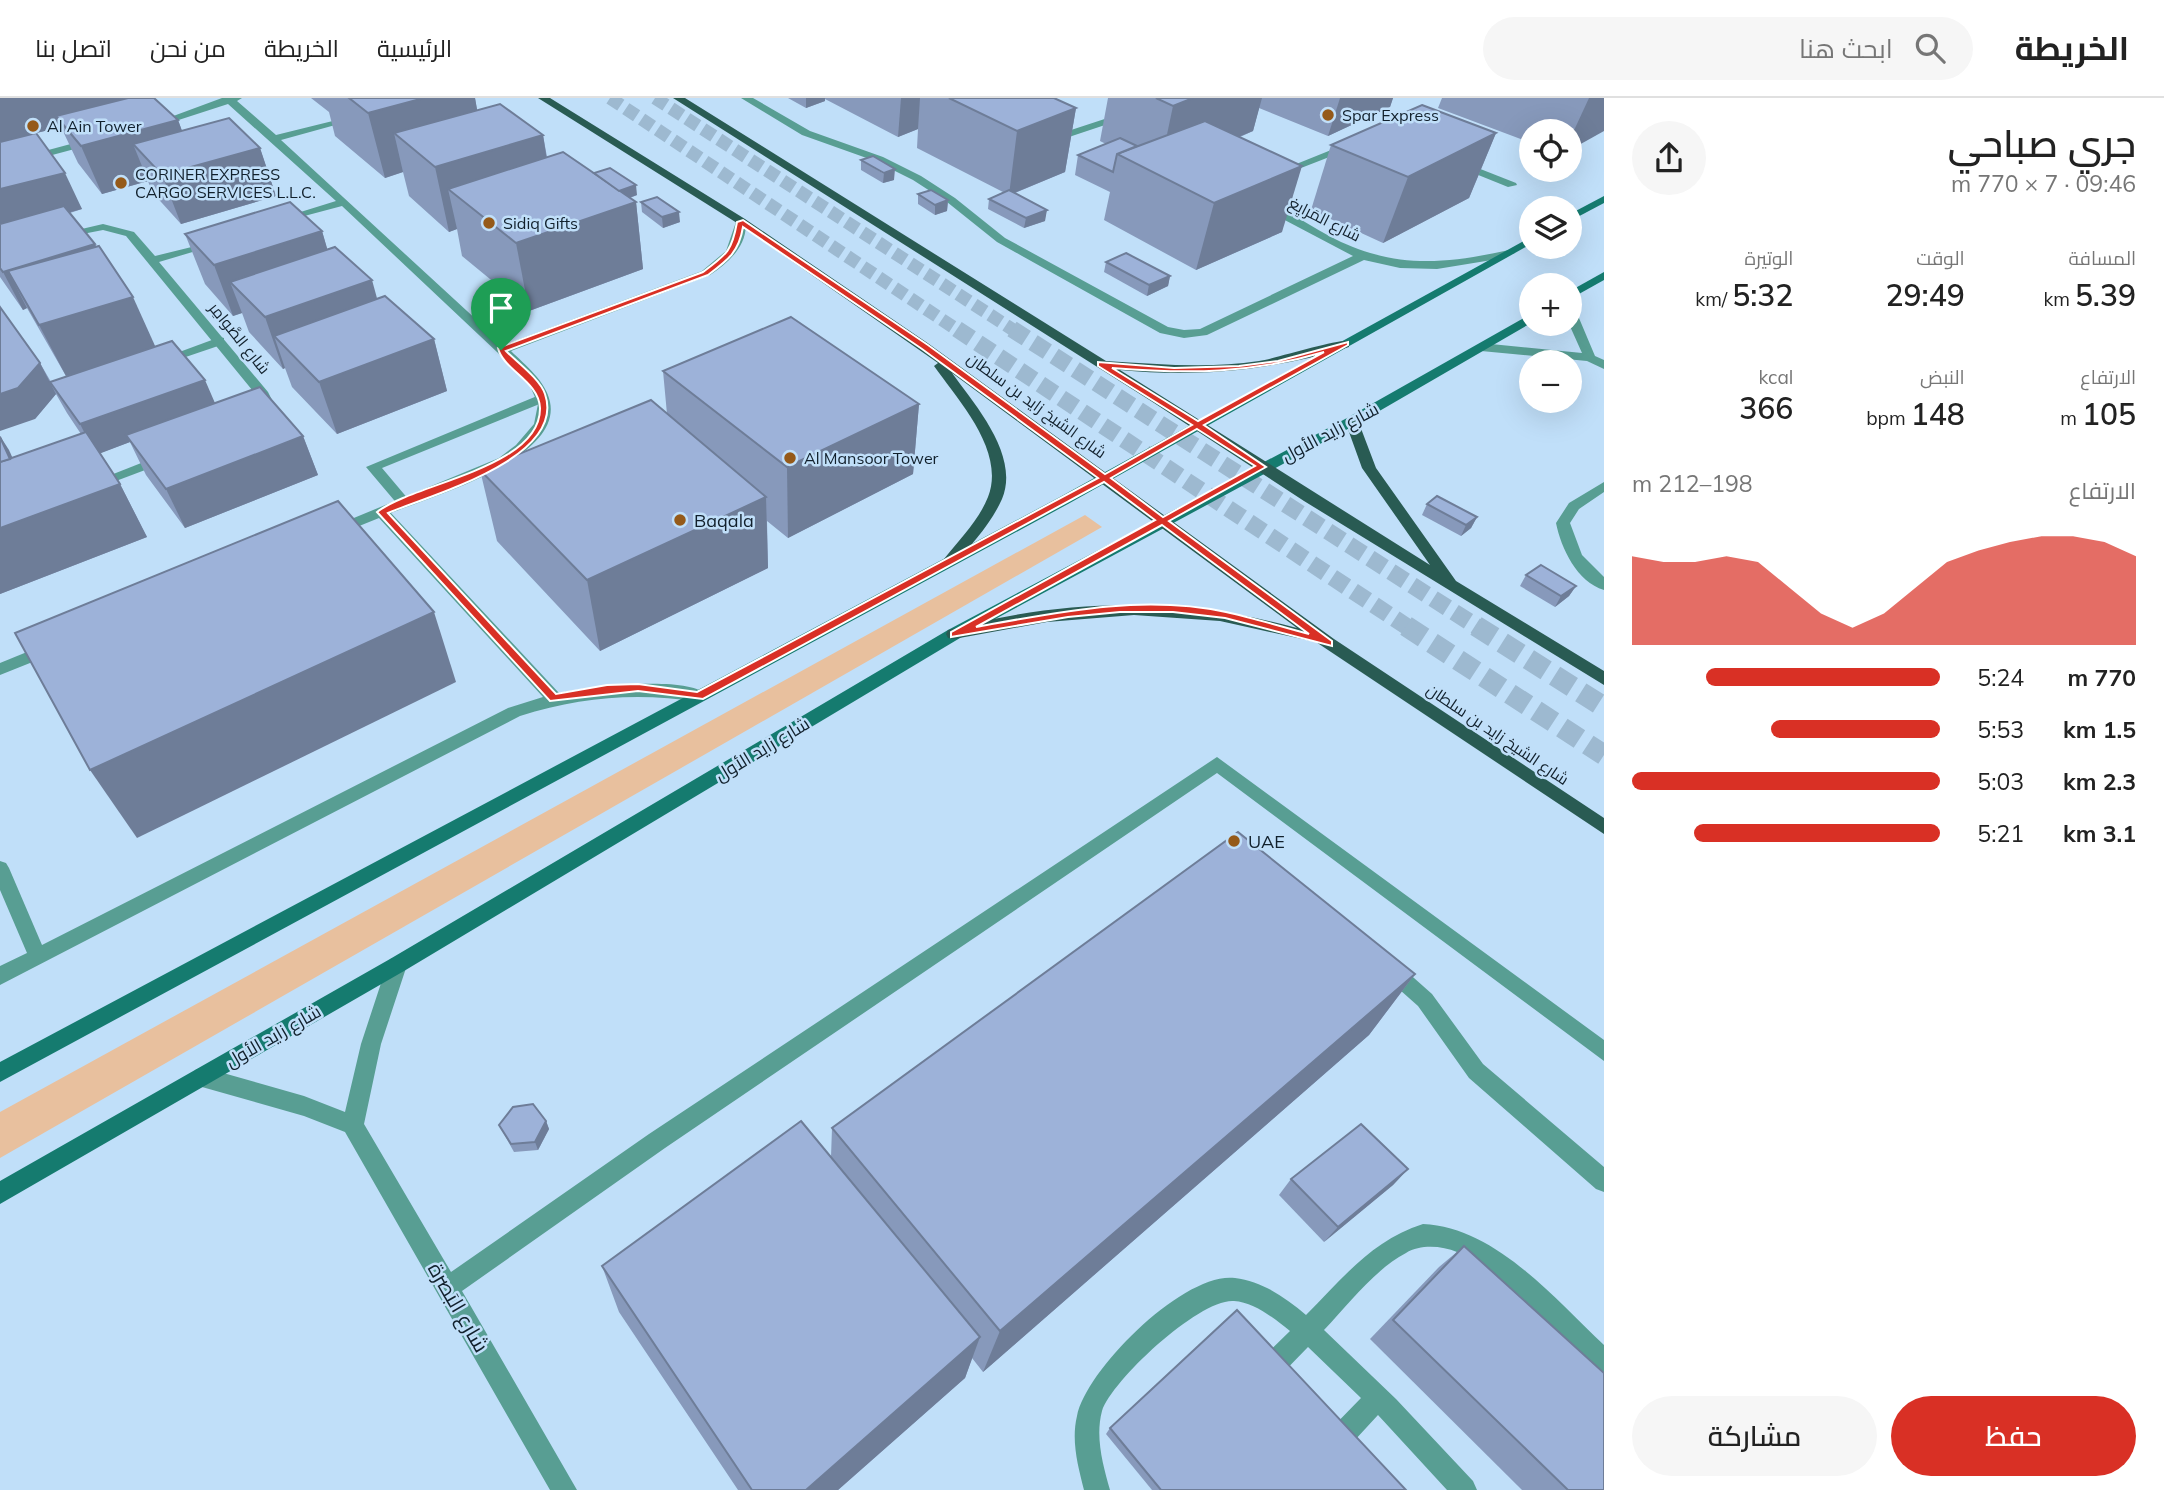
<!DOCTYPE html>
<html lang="ar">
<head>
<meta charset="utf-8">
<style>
	body { margin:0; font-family:Mulish,Cairo,sans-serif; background:#f6f6f6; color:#222; direction:rtl; height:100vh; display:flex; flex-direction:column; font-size:26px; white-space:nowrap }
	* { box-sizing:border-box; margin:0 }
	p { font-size:23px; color:#767676 }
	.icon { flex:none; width:38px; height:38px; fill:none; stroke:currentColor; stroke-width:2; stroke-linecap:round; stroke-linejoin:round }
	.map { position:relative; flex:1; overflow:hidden; direction:ltr }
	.side { display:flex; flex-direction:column; background:#fff; width:560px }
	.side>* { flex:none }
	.buttons { position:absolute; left:1519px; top:21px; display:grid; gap:14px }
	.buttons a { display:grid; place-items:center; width:63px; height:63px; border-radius:50%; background:#fff; box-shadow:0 7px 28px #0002; font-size:35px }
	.pin { position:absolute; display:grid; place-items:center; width:60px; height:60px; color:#fff; margin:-72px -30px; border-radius:50% 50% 50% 0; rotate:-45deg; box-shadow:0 0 7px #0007 }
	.pin .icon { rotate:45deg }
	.round { display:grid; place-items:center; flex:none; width:74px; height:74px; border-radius:37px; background:#f6f6f6 }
	.head { display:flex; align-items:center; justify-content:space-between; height:119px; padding:0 28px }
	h1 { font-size:38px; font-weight:600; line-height:52px }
	.figures { display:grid; grid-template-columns:repeat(3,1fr); gap:10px; height:119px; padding:7px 28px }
	.figures div { display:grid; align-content:center }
	.figures b { font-size:30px; font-weight:600 }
	.figures small { font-size:19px; font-weight:400 }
	.figures p { font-size:19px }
	.chart { height:196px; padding:14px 28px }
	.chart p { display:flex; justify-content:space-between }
	.chart svg { width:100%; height:126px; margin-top:7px; fill:#d93025; opacity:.7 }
	.cta { display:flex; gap:14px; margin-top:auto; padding:14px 28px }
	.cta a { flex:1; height:80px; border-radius:42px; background:#d93025; color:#fff; font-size:28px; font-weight:600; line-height:80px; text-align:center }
	.cta a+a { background:#f6f6f6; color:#222 }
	ul { padding:0 28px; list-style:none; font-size:23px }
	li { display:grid; grid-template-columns:112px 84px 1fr; align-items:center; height:52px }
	li i { height:18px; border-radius:9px; background:#d93025 }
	header { display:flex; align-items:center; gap:42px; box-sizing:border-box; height:98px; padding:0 35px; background:#fff; border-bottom:2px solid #e0e0e0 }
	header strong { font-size:33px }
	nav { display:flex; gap:38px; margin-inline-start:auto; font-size:24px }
	.search { width:490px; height:63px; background:#f6f6f6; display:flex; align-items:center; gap:18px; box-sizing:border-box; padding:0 24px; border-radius:38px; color:#767676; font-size:26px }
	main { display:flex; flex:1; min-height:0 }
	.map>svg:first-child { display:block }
	.green { fill:#e8c09e }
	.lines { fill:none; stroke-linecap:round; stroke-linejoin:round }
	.highway-tunnel-far2 { stroke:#9db9d0; stroke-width:13; stroke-dasharray:13 6; stroke-linecap:butt }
	.highway-tunnel-far1 { stroke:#9db9d0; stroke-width:17; stroke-dasharray:17 8; stroke-linecap:butt }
	.highway-tunnel { stroke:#9db9d0; stroke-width:21; stroke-dasharray:21 10; stroke-linecap:butt }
	.lane { fill:#589e93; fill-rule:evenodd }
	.street { fill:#589e93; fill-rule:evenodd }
	.secondary { fill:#157b6f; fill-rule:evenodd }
	.primary { fill:#295b53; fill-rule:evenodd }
	.wall { fill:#8799bb }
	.shaded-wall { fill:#6e7d98 }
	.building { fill:#9db2d9; stroke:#6e7d98; stroke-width:2 }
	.route { fill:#d93025; stroke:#fff; stroke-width:2; fill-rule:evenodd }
	.poi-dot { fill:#955a19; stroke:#c0dff9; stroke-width:2.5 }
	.labels { text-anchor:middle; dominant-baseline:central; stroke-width:5; stroke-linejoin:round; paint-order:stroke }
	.far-poi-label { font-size:16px; fill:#11202c; stroke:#c0dff9; text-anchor:start }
	.far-street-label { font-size:16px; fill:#11202c; stroke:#c0dff9 }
	.street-label { font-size:18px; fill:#11202c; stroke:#c0dff9 }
	.poi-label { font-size:18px; fill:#11202c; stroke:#c0dff9; text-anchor:start }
	.near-street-label { font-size:21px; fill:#11202c; stroke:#c0dff9 }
</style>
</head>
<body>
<header>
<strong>الخريطة</strong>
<div class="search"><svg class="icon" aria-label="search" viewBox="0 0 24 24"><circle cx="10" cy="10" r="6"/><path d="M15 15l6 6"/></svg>ابحث هنا</div>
<nav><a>الرئيسية</a><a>الخريطة</a><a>من نحن</a><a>اتصل بنا</a></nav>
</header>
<main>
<section class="side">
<div class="head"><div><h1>جري صباحي</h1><p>09:46 · 7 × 770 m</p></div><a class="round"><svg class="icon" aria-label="share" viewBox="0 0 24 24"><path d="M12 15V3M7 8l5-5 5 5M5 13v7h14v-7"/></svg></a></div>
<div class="figures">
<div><p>المسافة</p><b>5.39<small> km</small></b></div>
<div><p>الوقت</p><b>29:49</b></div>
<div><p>الوتيرة</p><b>5:32<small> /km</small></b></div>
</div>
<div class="figures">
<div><p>الارتفاع</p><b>105<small> m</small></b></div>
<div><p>النبض</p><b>148<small> bpm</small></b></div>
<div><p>kcal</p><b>366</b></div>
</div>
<div class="chart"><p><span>الارتفاع</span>198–212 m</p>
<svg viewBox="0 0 160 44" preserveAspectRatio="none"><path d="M0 44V13L10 15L20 15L30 13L40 15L50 24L60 33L70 38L80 33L90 24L100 15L110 11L120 8L130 6L140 6L150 8L160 13V44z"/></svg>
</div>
<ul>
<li><b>770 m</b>5:24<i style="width:76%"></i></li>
<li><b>1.5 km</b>5:53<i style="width:55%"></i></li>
<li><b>2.3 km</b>5:03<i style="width:100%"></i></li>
<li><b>3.1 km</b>5:21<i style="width:80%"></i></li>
</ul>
<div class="cta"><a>حفظ</a><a>مشاركة</a></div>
</section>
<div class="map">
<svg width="1604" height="1392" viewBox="0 0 1604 1392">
	<rect width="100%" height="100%" fill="#c0dff9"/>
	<polygon class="green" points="1085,417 1102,429 0,1060 0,1014"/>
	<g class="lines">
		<g class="highway-tunnel-far2">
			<polyline points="610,0 959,233"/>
			<polyline points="655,0 1015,233"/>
		</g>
		<g class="highway-tunnel-far1">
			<polyline points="957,231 1409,530"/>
			<polyline points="1012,231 1479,530"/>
		</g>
		<g class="highway-tunnel">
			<polyline points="1406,528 1604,657"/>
			<polyline points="1476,528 1604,609"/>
		</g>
		<g class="lane">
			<path d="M741,0H753L810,33L883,59L921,78L955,100L1005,140L1168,229L1184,232L1200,231L1353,158L1264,111V107L1268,106C1291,113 1313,130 1335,141C1396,171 1445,166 1509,152L1515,155L1492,162L1437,171L1400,170L1364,162L1207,237L1184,240L1160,235L997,144L947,104L913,82L875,63L802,37Z"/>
			<polygon points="1351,44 1356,47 1355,49 1283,77 1274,75"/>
			<polygon points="1460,63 1516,85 1517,87 1508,89 1456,68 1455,66"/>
			<polygon points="220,239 224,240 224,246 165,266 155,263"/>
			<polygon points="542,296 547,297 547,303 382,370 409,402 409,408 399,408 366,369"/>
			<path d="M1604,384V394L1579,411L1570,425L1582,457L1604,479V492C1577,484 1561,450 1556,425L1569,405Z"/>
			<polygon points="1389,862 1396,864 1432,896 1483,966 1604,1069 1604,1094 1596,1091 1469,980 1418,908 1382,876 1379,870 1382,864"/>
			<path d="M1423,1126C1495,1129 1554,1200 1604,1247V1275L1596,1271C1562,1239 1499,1171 1457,1154C1442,1148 1421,1146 1406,1155C1374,1172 1349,1206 1324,1232L1396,1301L1473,1383L1477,1392H1447L1378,1317L1342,1356L1333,1359L1324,1356L1321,1347L1324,1338L1361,1300L1308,1249L1273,1285L1264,1288L1255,1285L1252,1276L1255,1267L1290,1233C1275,1221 1254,1204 1234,1203C1200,1200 1112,1282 1102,1313C1095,1339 1103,1367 1110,1392H1084C1078,1368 1071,1343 1077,1318C1086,1271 1185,1173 1235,1180C1262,1183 1286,1200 1306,1217C1343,1180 1372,1142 1423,1126Z"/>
		</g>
		<g class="street">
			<path d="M222,0H242L237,3L276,37L357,17V21L281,42L504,247L702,173L726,153L737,121H745C750,145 729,165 710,177L511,253C525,267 546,283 550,304C562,361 431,399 391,415L559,595C585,589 692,576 707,598L699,604C637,594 580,599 520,618L0,887V868L27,855L0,792V763L6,765L9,770L42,847L508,610L543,599L379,420L337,437L330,432L332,429L499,360L516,347L534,326L538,306L530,288L513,269L342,108L278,125V121L336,103L228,6L157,29L149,27Z"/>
			<polygon points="1126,14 1131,17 1129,19 1069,39 1044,34 1049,31 1068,33"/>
			<polygon points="93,40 98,43 97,45 0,71 0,65"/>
			<polygon points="103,126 134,134 155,158 216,143 216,147 159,164 268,294 276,310 274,313 264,313 257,298 126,138 103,132 62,140 56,137"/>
			<polygon points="1570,209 1576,213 1595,258 1604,262 1604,271 1587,263 1481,253 1475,249 1481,245 1582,255 1569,226"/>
			<polygon points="164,356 169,357 169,363 100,389 90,389 88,386"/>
			<polygon points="49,545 57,551 55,555 0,577 0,565"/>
			<polygon points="1217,659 1604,942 1604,963 1217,675 665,1050 462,1193 577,1392 550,1392 345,1034 304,1018 202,989 195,986 192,979 195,972 202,969 304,998 345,1014 361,946 387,867 390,861 397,859 404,861 407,867 381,946 364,1026 451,1174 649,1036"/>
		</g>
		<g class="secondary">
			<polygon points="1604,98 1604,105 1570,123 1570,116"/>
			<polygon points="1531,139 1531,146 1068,406 0,984 0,964 1058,400"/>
			<polygon points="1604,174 1604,182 1570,201 1570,193"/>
			<polygon points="1531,216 1531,225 1357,326 960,540 404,873 0,1106 0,1083 390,861 948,532 1347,320"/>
		</g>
		<g class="primary">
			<path d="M538,0H550L745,121L929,246L1334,541L1604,720V736L1316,544L1220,523L1134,517L1047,524L954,541L948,540L946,536L948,532C1062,500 1185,499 1297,530L952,275C976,308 1020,358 1002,401C991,426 971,447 954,467H944V461C960,441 979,422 988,399C1006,353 958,302 934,268L938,265L737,125Z"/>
			<path d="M673,0H685L1106,263C1158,266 1208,271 1259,263C1278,260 1337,241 1349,243V249C1274,272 1199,280 1120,272L1430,467L1362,370L1345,323L1352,319L1357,320L1376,370L1456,483L1604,573V587L1304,403L1151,303Z"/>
		</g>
	</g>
	<g class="wall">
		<polygon points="0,0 178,22 182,33 260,50 276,98 181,126 152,94 148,83 102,96 78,65 61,29 36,35 82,111 70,115 96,148 155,249 215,305 303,338 318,377 185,430 146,377 130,344 100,355 120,386 147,439 0,496 0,338 12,360 81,336 67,315 56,296 35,321 40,265 51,284 108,265 66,278 27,210 23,212 0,179"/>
		<polygon points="311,0 475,0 477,12 543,37 547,59 594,75 637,97 630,100 636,104 643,171 529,213 462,158 457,131 449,134 409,98 403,74 385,80 335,38 329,14"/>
		<polygon points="788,0 1054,0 1076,10 1065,74 1015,95 1045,123 1024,130 988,111 989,101 1003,94 917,50 918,31 898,39 825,1 825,3 806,10"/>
		<polygon points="1108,0 1393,0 1390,9 1328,38 1259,10 1253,33 1240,39 1282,134 1196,172 1104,122 1110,94 1075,77 1078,57 1106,46 1100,43"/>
		<polygon points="1442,0 1604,0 1570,52 1570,33 1531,33 1531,45 1438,10"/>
		<polygon points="1496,35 1469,100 1383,145 1311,112 1331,47"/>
		<polygon points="861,62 894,82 883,85 861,72"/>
		<polygon points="918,96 948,102 947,113 935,117 918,106"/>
		<polygon points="641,104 680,124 663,130 642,114"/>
		<polygon points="322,133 327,151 377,201 434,241 447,293 337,336 292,289 285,270 283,271 249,234 242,215 233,218 205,186 185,136"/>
		<polygon points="1106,164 1170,178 1168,188 1147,198 1104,174"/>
		<polygon points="663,273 919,306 913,376 788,440 767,423 768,470 600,553 497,443 480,372 667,316"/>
		<polygon points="1427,406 1477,419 1471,430 1461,438 1422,417"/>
		<polygon points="1526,477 1576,488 1569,498 1555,509 1520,488"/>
		<polygon points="1415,876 1369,937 983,1274 972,1260 965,1280 838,1392 738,1392 619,1214 602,1168 831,1059 832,1030"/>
		<polygon points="546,1023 549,1031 538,1052 514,1054 499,1027"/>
		<polygon points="1408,1071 1393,1087 1324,1144 1279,1097 1291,1081"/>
		<polygon points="1464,1148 1604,1392 1522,1392 1370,1241 1439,1169"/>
		<polygon points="1110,1330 1406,1392 1152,1392 1106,1336"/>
	</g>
	<g class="shaded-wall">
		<polygon points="0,0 127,0 56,18 61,29 0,44"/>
		<polygon points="424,0 475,0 484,50 394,35 403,74 385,80 368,15"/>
		<polygon points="806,0 825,0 825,3 806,10"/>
		<polygon points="901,0 920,0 918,31 898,39"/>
		<polygon points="1193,0 1262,0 1253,33 1165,69 1161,65 1173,8"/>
		<polygon points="1340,0 1393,0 1390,9 1328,38"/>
		<polygon points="1589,0 1604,0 1604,33 1570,52 1570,41"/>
		<polygon points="1076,10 1065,74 1009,97 1017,33"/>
		<polygon points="178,22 195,68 260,50 276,98 181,126 162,77 133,46 148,83 102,96 81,48"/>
		<polygon points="1496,35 1469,100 1383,145 1408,79"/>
		<polygon points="543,37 553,101 448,91 457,131 449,134 435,69"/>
		<polygon points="1302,68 1282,134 1196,172 1214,105"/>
		<polygon points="895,71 894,82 883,85 884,75"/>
		<polygon points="65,75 82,111 0,133 0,91"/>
		<polygon points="636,87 637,97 620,103 619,93"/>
		<polygon points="948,102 947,113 935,117 935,107"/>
		<polygon points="636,104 643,171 529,213 516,145"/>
		<polygon points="1047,112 1045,123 1024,130 1026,120"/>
		<polygon points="679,114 680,124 663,130 662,119"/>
		<polygon points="322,133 337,184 230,184 242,215 233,218 214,167"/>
		<polygon points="95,146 112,184 8,173 27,210 23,212 3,174"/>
		<polygon points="1170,178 1168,188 1147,198 1149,187"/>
		<polygon points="372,182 386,233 274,238 285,270 283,271 265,219"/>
		<polygon points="133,199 156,250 66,278 39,227"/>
		<polygon points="434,241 447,293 337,336 319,284"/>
		<polygon points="40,265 56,296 35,321 0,333 0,296"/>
		<polygon points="205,282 218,312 126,337 130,344 96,357 80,326"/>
		<polygon points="919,306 913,376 788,440 787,369"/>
		<polygon points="0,338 9,352 23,383 0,391"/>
		<polygon points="303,338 318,377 185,430 166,391"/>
		<polygon points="120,386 147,439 0,496 0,430"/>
		<polygon points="766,399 768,470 600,553 587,482"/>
		<polygon points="1477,419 1471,430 1461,438 1466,427"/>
		<polygon points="1576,488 1569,498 1555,509 1561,498"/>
		<polygon points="434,514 456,584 137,740 90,672"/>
		<polygon points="1415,876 1369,937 983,1274 1000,1233"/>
		<polygon points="546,1023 549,1031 538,1052 535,1044"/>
		<polygon points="1408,1071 1393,1087 1324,1144 1338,1129"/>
		<polygon points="980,1239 965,1280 838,1392 806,1392"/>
	</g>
	<g class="building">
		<polygon points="128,0 154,0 178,22 81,48 56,18"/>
		<polygon points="349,0 424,0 368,15"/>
		<polygon points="949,0 1054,0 1076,10 1017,33"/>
		<polygon points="1156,0 1193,0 1173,8"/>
		<polygon points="500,6 543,37 435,69 394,35"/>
		<polygon points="1422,7 1496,35 1408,79 1331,47"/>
		<polygon points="229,20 260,50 162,77 133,46"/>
		<polygon points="1205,23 1302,68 1214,105 1117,56"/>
		<polygon points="36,35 65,75 0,91 0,44"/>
		<polygon points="1120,40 1137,48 1117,56 1113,74 1078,57"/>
		<polygon points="563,54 636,104 516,145 448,91"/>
		<polygon points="873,58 895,71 884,75 861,62"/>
		<polygon points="610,70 636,87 619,93 594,75"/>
		<polygon points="931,92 948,102 935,107 918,96"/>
		<polygon points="1009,92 1047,112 1026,120 989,101"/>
		<polygon points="657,99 679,114 662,119 641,104"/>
		<polygon points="290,104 322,133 214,167 185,136"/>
		<polygon points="64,108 95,146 3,174 0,170 0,126"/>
		<polygon points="99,148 133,199 39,227 8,173"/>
		<polygon points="335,149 372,182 265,219 230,184"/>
		<polygon points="1126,155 1170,178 1149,187 1106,164"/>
		<polygon points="385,198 434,241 319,284 274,238"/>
		<polygon points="0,209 40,265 18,290 0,296"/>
		<polygon points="791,219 919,306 787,369 663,273"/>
		<polygon points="172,243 205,282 80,326 50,284"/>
		<polygon points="260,289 303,338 166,391 126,337"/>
		<polygon points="651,302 766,399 587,482 480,372"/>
		<polygon points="86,334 120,386 0,430 0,364"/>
		<polygon points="0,339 10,361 0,364"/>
		<polygon points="1437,398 1477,419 1466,427 1427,406"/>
		<polygon points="338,403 434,514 90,672 15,535"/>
		<polygon points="1541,467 1576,488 1561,498 1526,477"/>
		<polygon points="1238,734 1415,876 1000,1233 832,1030"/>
		<polygon points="533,1006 546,1023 535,1044 511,1046 499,1027 513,1009"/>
		<polygon points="801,1023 980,1239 806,1392 752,1392 602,1168"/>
		<polygon points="1361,1026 1408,1071 1338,1129 1291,1081"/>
		<polygon points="1464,1148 1604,1275 1604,1392 1568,1392 1393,1222"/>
		<polygon points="1237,1212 1406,1392 1161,1392 1110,1330"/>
	</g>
	<path class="route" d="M743,122L928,247L1105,376L1192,327L1098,268V264L1174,270L1239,268L1278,263L1348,244V247L1204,327L1266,369L1169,423L1332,543V548L1225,520L1173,514H1120L1068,519L951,539V534L1155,422L1104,384L703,601L638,593L550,603L377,414C414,385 541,370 540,310C539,283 503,272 498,250L703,174C727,156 732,153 737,124ZM743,129L922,251L1098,380L697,594L638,586L607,587L556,596L388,415C431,397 567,360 545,296C540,281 518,265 506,253L708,177C728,162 739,154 743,129ZM1324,254L1198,323L1112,270C1188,276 1251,276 1324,254ZM1197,331L1255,368L1163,419L1111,380ZM1162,427L1309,536C1282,529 1254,520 1226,514C1143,496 1058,514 976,529Z"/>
	<g class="poi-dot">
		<circle cx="1328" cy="17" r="7"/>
		<circle cx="33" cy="28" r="7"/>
		<circle cx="121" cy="85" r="7"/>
		<circle cx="489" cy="125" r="7"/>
		<circle cx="790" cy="360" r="7"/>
		<circle cx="680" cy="422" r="7"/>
		<circle cx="1234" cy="743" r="7"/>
	</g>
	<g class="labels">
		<g class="far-poi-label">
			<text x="1342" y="17">Spar Express</text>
			<text x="47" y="28">Al Ain Tower</text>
			<text x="135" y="76">CORINER EXPRESS<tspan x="135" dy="18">CARGO SERVICES L.L.C.</tspan></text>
			<text x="503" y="125">Sidiq Gifts</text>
			<text x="804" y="360">Al Mansoor Tower</text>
		</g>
		<g class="far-street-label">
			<text transform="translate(1325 121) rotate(27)">شارع المَرايِغ</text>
			<text transform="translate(240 240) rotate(51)">شارع الصَّوامِر</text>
			<text transform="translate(1037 307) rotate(36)">شارع الشيخ زايد بن سلطان</text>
			<text transform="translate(1498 636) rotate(34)">شارع الشيخ زايد بن سلطان</text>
		</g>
		<g class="street-label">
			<text transform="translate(1330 334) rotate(-28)">شارع زايد الأول</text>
			<text transform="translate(762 651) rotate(-31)">شارع زايد الأول</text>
			<text transform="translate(273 938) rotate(-30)">شارع زايد الأول</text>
		</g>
		<g class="poi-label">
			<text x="694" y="422">Baqala</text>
			<text x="1248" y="743">UAE</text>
		</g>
		<g class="near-street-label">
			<text transform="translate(459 1209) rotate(60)">شارع البَصرة</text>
		</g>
	</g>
</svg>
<div class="buttons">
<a><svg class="icon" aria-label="locate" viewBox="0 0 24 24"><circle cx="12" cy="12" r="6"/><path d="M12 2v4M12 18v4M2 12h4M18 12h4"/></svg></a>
<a><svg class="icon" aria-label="layers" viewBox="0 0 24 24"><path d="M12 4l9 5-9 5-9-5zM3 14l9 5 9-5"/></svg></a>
<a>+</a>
<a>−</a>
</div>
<div class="pin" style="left:501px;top:252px;background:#1e9e55"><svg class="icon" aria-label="arrive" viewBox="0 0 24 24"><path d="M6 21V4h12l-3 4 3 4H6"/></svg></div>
</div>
</main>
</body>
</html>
